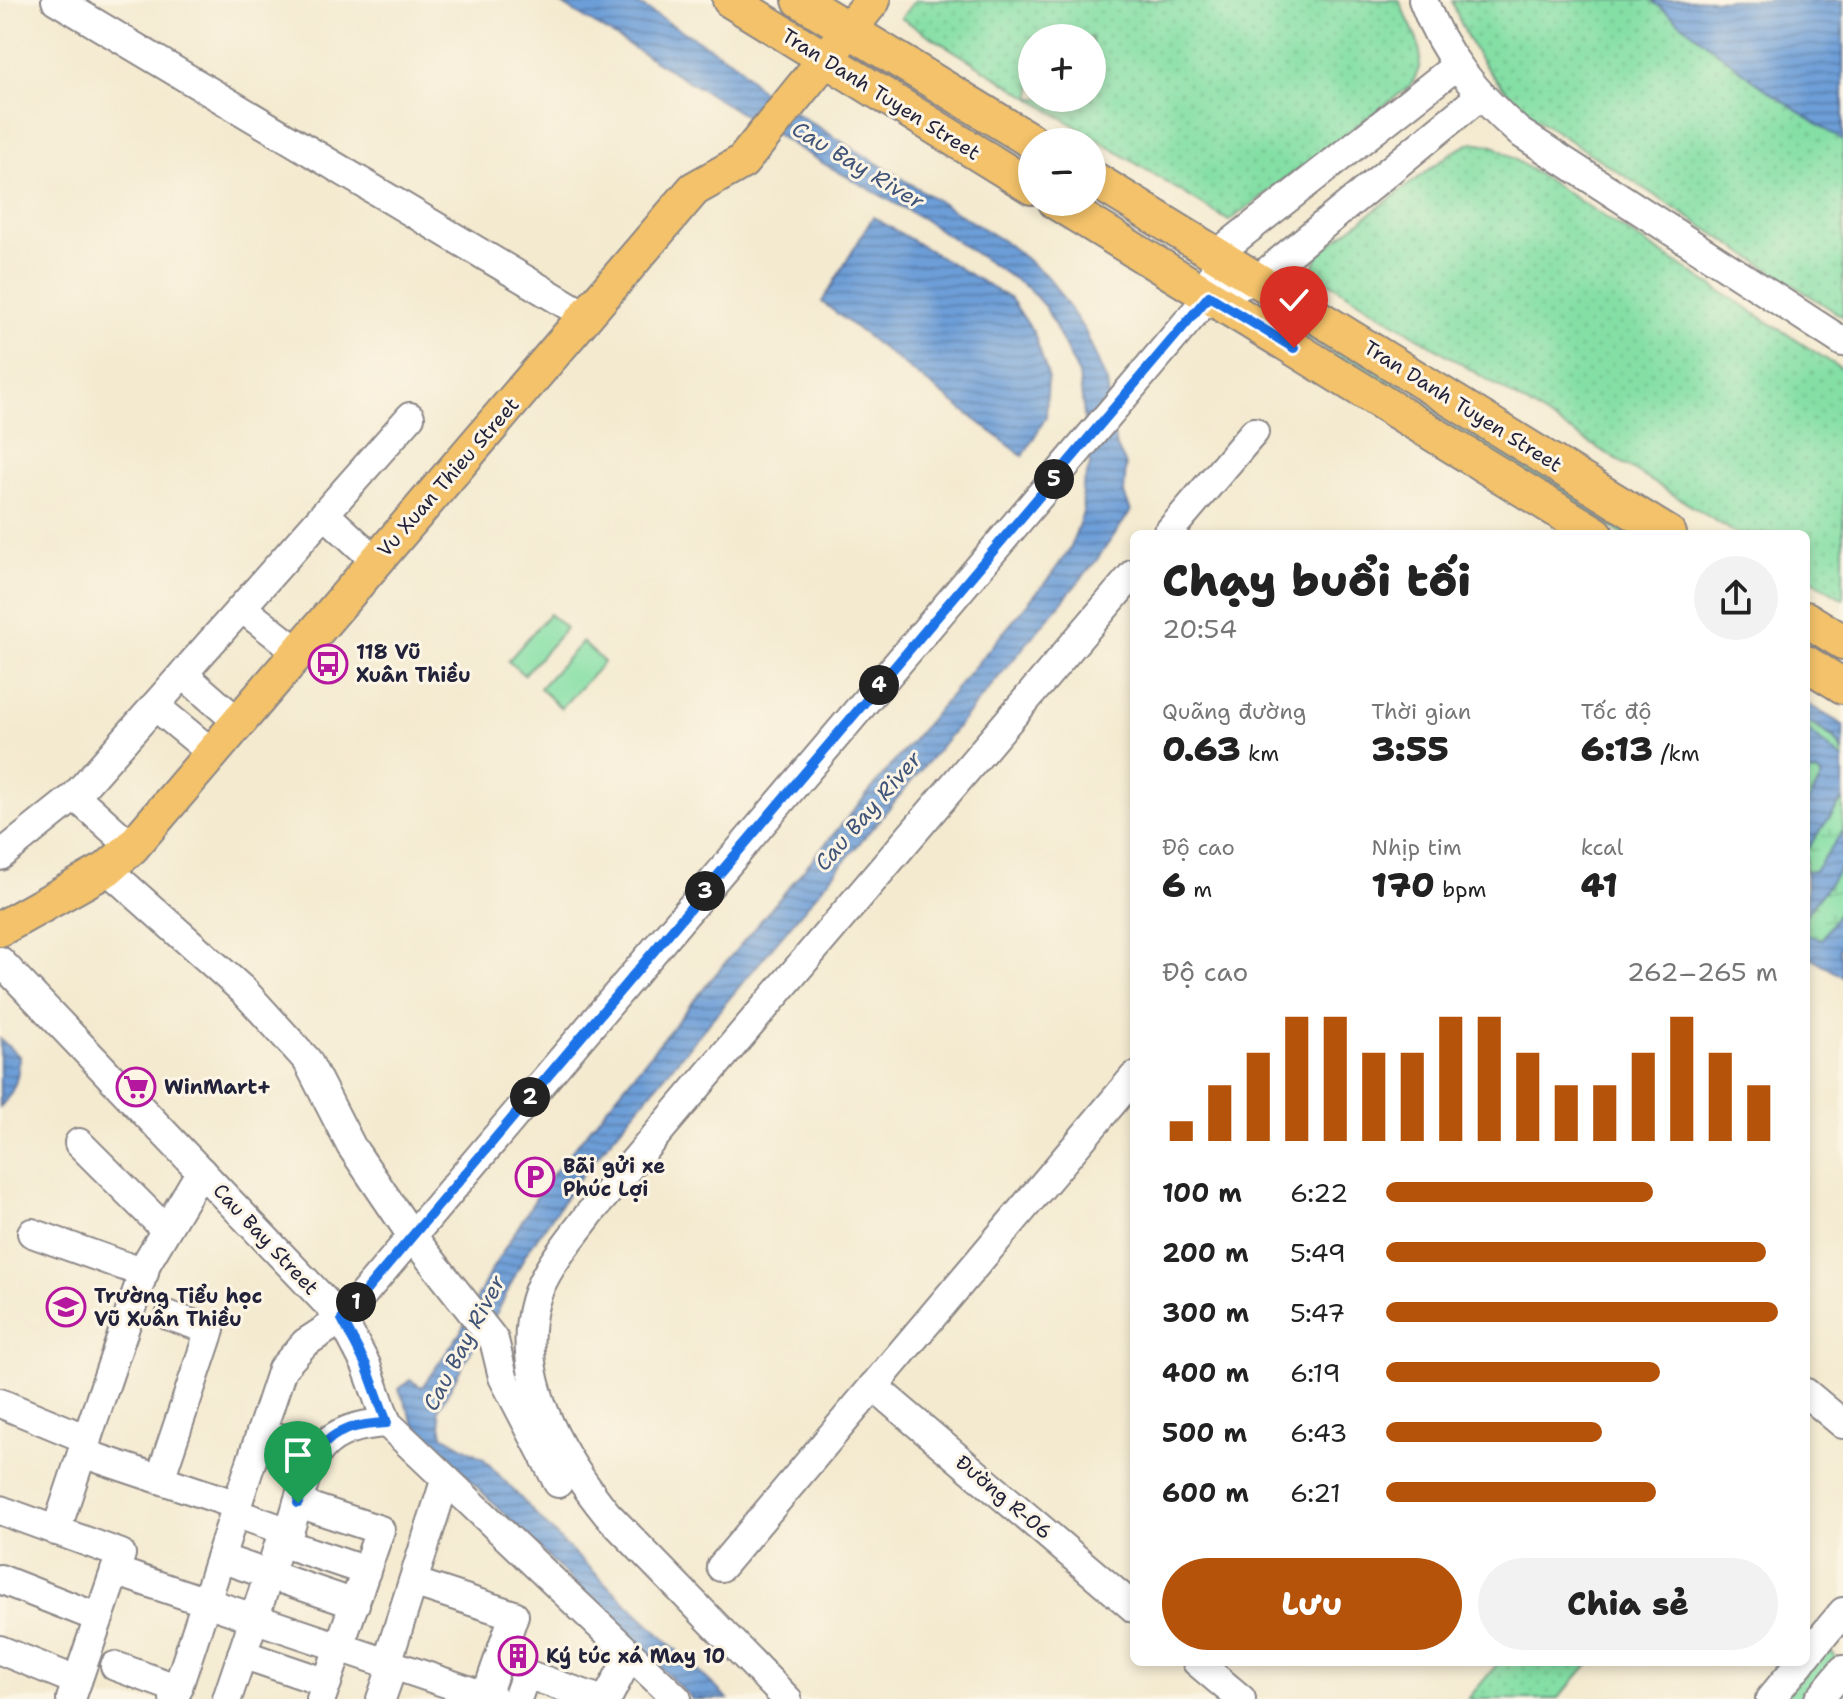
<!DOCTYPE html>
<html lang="vi">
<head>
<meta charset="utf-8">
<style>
	body { margin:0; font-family:"Shantell Sans",sans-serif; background:#f2f2f2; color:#222; height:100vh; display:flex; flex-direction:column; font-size:30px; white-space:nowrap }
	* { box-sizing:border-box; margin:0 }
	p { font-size:26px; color:#767676 }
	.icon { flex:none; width:44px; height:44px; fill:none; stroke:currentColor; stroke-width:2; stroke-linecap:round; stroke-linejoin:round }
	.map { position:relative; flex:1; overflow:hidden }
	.details { position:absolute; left:1130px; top:530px; width:680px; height:1136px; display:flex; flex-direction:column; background:#fff; border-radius:12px; box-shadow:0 4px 12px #0003 }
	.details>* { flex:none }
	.controls { position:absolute; left:1018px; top:24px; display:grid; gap:16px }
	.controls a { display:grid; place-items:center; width:88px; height:88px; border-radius:50%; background:#fff; box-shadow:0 4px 12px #0003; font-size:40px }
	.pin { position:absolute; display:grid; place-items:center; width:68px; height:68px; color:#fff; margin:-82px -34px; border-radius:50% 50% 50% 0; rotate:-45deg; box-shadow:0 0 8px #0007 }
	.pin .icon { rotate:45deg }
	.km { position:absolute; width:40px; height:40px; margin:-20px; border-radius:50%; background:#222; color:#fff; font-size:22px; line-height:40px; text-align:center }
	.round { display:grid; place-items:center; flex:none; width:84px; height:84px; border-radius:42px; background:#f2f2f2 }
	.head { display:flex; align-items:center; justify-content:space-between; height:136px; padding:0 32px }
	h1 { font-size:44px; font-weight:800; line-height:60px }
	.stats { display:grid; grid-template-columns:repeat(3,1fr); gap:12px; height:136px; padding:8px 32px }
	.stats div { display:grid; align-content:center }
	.stats b { font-size:34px; font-weight:800 }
	.stats small { font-size:22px; font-weight:400 }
	.stats p { font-size:22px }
	.chart { height:224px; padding:16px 32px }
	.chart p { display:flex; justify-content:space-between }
	.chart svg { width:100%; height:144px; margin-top:8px; stroke:#b45309; stroke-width:6 }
	.action { display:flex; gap:16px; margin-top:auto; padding:16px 32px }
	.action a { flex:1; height:92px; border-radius:48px; background:#b45309; color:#fff; font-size:32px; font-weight:800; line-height:92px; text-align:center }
	.action a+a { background:#f2f2f2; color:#222 }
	ul { padding:0 32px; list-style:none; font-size:26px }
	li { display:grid; grid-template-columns:128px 96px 1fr; align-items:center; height:60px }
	li i { height:20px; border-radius:10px; background:#b45309 }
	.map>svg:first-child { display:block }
	.grass { fill:url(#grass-dots); stroke:#538070; stroke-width:2; fill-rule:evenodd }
	.wetland { fill:url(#wetland-marsh); stroke:#538070; stroke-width:2 }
	.pitch { fill:#84dfa5; stroke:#538070; stroke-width:2 }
	.water { fill:url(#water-rules); stroke:#486089; stroke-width:2 }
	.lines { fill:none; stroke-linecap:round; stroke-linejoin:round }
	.minor-casing { stroke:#8b8686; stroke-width:32 }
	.major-casing { stroke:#8b8686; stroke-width:38 }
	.minor { stroke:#fff; stroke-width:28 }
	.major { stroke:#f3c26a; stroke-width:34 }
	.route-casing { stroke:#fff; stroke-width:16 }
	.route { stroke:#1a73e8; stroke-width:10 }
	.labels { text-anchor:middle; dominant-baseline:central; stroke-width:6; stroke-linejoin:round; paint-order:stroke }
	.street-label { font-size:20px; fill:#22223b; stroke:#fcf5e5 }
	.poi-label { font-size:20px; font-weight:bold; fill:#22223b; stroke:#fcf5e5; text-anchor:start }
	.water-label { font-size:22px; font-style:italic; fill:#405479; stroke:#fcf5e5 }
</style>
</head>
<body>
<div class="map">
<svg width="1843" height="1699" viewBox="0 0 1843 1699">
	<defs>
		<pattern id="grass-dots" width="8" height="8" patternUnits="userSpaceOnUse" patternTransform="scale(2)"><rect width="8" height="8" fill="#84dfa5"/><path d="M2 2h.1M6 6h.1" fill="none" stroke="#72bf8f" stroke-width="1.8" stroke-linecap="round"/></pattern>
		<pattern id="wetland-marsh" width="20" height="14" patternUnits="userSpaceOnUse" patternTransform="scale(2)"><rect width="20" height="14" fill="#84dfa5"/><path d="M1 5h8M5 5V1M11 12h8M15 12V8" fill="none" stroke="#72bf8f"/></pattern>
		<pattern id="water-rules" width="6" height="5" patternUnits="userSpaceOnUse" patternTransform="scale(2)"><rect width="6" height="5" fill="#6d9ed7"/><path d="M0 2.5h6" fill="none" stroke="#5980b0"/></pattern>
	</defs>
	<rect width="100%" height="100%" fill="#fcf5e5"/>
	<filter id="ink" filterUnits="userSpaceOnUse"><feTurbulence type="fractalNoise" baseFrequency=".0125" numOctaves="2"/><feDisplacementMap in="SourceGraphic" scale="16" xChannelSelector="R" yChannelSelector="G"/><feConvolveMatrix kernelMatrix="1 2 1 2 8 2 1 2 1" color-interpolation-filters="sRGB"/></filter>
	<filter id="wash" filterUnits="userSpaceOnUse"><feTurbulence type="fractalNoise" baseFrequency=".006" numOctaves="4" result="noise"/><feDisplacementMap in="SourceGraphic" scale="32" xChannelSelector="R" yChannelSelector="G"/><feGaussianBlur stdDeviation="1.8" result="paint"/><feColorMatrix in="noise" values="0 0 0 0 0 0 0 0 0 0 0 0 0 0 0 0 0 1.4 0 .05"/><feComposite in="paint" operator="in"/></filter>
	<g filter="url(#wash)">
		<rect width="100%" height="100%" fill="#f4ead0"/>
		<g class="grass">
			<path d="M915,0H1399C1412,33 1434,54 1409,87L1229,221L901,18ZM1032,38H1092V98H1032Z"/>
			<path d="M1452,0H1843V317L1535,118C1493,81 1470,54 1452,0Z"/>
			<polygon points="1473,142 1494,146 1843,370 1843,599 1806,576 1806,534 1737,534 1311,271 1322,250 1451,153"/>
			<polygon points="1309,328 1639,534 1622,534 1304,336"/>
			<polygon points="1824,1651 1833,1653 1837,1662 1814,1699 1781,1699"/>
			<polygon points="1499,1662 1590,1662 1558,1699 1468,1699"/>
		</g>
		<g class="wetland">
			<path d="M1806,721C1822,732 1843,738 1843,760L1806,729Z"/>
			<polygon points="1817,772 1822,777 1806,806 1806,773"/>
			<polygon points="1843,799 1843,831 1815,872 1806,871 1806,850"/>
			<polygon points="1843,865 1843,905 1822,939 1806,934 1806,915"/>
		</g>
		<g class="pitch">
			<polygon points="549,614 566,628 524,675 508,661"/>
			<polygon points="582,642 604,662 561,708 540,688"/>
		</g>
		<g class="water">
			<polygon points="555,0 631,0 737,64 763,93 1008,244 1049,278 1085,331 1107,383 1115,443 1126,465 1124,494 1131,511 1096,561 583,1173 525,1255 498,1311 479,1336 438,1410 443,1435 484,1459 561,1541 728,1699 692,1699 415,1426 399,1389 410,1380 422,1387 460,1333 489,1274 544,1185 710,981 1049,578 1070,549 1083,512 1082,489 1090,465 1079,375 1046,308 1029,289 923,219 826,165"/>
			<polygon points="1651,0 1843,0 1843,141 1761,86"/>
			<polygon points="873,217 1011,299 1034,333 1048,376 1046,417 1023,456 822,302"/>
			<polygon points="1806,703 1843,725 1843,751 1834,737 1806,721"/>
			<polygon points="1806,729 1843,760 1843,799 1806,850 1806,806 1822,777 1817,772 1806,773"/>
			<polygon points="1843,831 1843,865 1806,915 1806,871 1815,871"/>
			<polygon points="1843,905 1843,942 1839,949 1843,977 1806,954 1806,934 1822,939"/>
			<path d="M0,1039L19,1056C19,1077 15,1091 0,1107Z"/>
		</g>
	</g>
	<g filter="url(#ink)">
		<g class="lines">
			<g class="minor-casing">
				<g id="minor">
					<polyline points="56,0 586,316"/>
					<path d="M1423,0C1443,54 1476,94 1519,132L1843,342"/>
					<polyline points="1209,296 1258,279 1480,96"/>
					<polyline points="325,514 376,561"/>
					<polyline points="1167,534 1254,432"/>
					<polyline points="242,608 298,652"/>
					<polyline points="183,674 238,722"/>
					<polyline points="155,706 212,753"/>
					<polyline points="75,796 132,847"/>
					<polyline points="0,856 75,796 410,417"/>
					<polyline points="107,869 245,992 307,1060 351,1146 412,1236 494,1340 503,1377 558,1483"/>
					<polyline points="0,961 342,1319 366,1365 387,1423 677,1699"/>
					<polyline points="79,1143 165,1229"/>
					<polyline points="201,1171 147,1262 82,1453 237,1505 206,1602 494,1699"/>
					<polyline points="32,1233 144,1273"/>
					<polyline points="873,1386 1134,1608"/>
					<polyline points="1806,1393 1843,1424"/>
					<polyline points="0,1403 87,1439"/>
					<polyline points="261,1432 316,1450"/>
					<polyline points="160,1479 210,1330 170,1316"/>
					<polyline points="298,1503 380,1530 321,1699"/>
					<polyline points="237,1505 282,1369 305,1343 342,1319 1209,296 1218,253 1456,66"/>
					<polyline points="0,1510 121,1554 115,1571"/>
					<path d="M235,1513L289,1532C310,1468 308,1427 387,1423"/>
					<polyline points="56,1531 82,1453"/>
					<polyline points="280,1542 366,1571"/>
					<polyline points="220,1558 355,1604"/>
					<polyline points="721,1567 1134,1077"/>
					<polyline points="0,1579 99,1618"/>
					<polyline points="413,1582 514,1615 486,1696"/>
					<polyline points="0,1650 77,1681"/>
					<polyline points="242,1654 327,1683"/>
					<polyline points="1806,1656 1843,1612"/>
					<polyline points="1197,1662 1241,1699"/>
					<polyline points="387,1663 445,1481"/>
					<polyline points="115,1666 178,1689"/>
					<polyline points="608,1697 621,1672"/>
					<polyline points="71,1699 115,1571 206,1602 174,1699"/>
					<polyline points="227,1699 284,1530"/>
					<polyline points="381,1699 393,1665"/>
					<polyline points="517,1699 526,1674 598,1699"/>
					<path d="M787,1699L607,1514C561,1457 513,1378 535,1301C544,1269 571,1239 590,1213L1134,573"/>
					<polyline points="1770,1699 1801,1662"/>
					<polyline points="1819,1699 1843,1670"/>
				</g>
			</g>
			<g class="major-casing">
				<g id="major">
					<polyline points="730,0 1032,187"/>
					<polyline points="800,0 1033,142"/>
					<polyline points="1092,178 1669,534"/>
					<polyline points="1056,202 1596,534"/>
					<polyline points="1806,619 1843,642"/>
					<polyline points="1806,663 1843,686"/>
					<polyline points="0,929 107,869 132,847 694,189 742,162 873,0"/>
				</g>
			</g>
			<use href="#minor" class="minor"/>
			<use href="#major" class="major"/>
		</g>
	</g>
	<g class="lines" filter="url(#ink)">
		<g class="route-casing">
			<path id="route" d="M298,1503C317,1448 321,1426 387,1423L366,1365L342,1319L1209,296L1294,348"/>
		</g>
		<use href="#route" class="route"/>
	</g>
	<defs>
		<g id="bus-ring" transform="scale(2)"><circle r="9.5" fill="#fcf5e5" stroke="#b5179e" stroke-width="1.5"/><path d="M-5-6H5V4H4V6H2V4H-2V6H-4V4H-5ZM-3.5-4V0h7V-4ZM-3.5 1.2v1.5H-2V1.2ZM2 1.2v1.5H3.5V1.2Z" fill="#b5179e"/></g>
		<g id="supermarket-ring" transform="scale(2)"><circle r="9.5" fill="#fcf5e5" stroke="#b5179e" stroke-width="1.5"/><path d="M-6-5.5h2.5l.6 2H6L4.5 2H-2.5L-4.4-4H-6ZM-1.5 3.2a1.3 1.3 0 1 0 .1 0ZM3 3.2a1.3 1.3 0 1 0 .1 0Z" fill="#b5179e"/></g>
		<g id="parking-ring" transform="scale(2)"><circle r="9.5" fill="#fcf5e5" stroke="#b5179e" stroke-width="1.5"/><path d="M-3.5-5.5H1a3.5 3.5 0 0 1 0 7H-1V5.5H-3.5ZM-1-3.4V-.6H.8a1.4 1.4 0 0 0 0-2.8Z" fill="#b5179e"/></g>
		<g id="school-ring" transform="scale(2)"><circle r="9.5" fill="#fcf5e5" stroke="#b5179e" stroke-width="1.5"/><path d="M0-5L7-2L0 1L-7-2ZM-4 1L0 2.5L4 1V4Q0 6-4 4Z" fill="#b5179e"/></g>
		<g id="building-ring" transform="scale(2)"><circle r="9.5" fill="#fcf5e5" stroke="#b5179e" stroke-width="1.5"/><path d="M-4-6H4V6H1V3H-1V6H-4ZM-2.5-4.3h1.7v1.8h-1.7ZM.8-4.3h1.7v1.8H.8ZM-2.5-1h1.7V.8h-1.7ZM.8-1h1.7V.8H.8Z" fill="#b5179e"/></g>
	</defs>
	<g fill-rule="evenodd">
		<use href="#bus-ring" x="328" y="664"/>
		<use href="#supermarket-ring" x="136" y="1087"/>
		<use href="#parking-ring" x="535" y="1177"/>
		<use href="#school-ring" x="66" y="1307"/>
		<use href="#building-ring" x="518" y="1656"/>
	</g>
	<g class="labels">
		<g class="street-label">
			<text transform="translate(881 94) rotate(32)">Tran Danh Tuyen Street</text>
			<text transform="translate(1463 406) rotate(32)">Tran Danh Tuyen Street</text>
			<text transform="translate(448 477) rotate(-49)">Vu Xuan Thieu Street</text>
			<text transform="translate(266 1239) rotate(47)">Cau Bay Street</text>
			<text transform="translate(1004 1497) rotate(40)">Đường R-06</text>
		</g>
		<g class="poi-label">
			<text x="356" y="652">118 Vũ<tspan x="356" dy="23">Xuân Thiều</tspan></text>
			<text x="164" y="1087">WinMart+</text>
			<text x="563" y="1166">Bãi gửi xe<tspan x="563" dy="23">Phúc Lợi</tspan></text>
			<text x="94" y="1296">Trường Tiểu học<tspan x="94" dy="23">Vũ Xuân Thiều</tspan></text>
			<text x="546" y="1656">Ký túc xá May 10</text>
		</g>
		<g class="water-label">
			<text transform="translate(858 165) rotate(31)">Cau Bay River</text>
			<text transform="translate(868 811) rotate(-49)">Cau Bay River</text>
			<text transform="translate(464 1343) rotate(-62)">Cau Bay River</text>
		</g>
	</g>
</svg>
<div class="controls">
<a>+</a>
<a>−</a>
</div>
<div class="pin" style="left:298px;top:1503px;background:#1e9e55"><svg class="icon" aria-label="arrive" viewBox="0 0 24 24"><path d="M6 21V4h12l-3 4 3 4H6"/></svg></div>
<div class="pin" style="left:1294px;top:348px;background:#d93025"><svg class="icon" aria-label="check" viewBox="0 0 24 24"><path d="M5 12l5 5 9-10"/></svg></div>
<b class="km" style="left:356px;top:1302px">1</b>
<b class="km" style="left:530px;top:1097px">2</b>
<b class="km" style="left:705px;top:891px">3</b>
<b class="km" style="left:879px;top:685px">4</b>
<b class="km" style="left:1054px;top:479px">5</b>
<section class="details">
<div class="head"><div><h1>Chạy buổi tối</h1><p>20:54</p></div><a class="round"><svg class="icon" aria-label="share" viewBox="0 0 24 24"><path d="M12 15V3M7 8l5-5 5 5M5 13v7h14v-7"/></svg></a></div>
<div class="stats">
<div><p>Quãng đường</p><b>0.63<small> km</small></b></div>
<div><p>Thời gian</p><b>3:55</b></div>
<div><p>Tốc độ</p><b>6:13<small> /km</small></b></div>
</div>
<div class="stats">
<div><p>Độ cao</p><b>6<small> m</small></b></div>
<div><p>Nhịp tim</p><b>170<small> bpm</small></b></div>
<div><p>kcal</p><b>41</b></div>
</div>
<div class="chart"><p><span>Độ cao</span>262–265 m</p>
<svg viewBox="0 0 160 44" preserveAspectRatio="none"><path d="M5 44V38M15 44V27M25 44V17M35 44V6M45 44V6M55 44V17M65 44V17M75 44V6M85 44V6M95 44V17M105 44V27M115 44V27M125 44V17M135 44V6M145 44V17M155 44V27"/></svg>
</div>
<ul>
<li><b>100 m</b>6:22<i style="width:68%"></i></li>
<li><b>200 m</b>5:49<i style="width:97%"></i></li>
<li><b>300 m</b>5:47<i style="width:100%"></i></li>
<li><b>400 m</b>6:19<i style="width:70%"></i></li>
<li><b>500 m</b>6:43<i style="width:55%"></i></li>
<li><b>600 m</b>6:21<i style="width:69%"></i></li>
</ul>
<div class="action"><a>Lưu</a><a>Chia sẻ</a></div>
</section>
</div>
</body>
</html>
